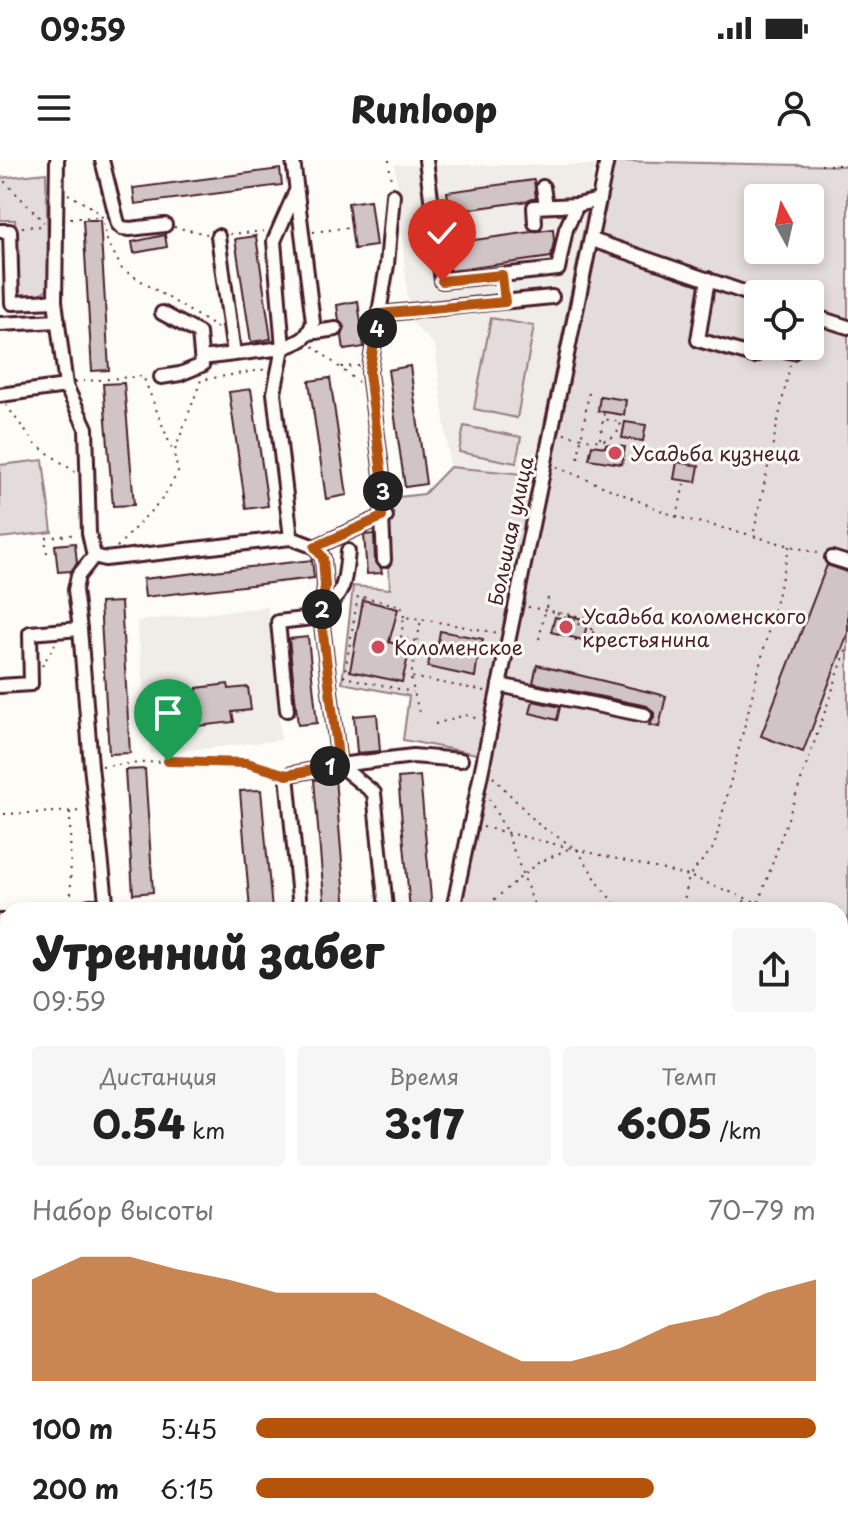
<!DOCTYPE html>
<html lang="ru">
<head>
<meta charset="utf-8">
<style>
	body { margin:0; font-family:"Playpen Sans",sans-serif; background:#f6f6f6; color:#222; height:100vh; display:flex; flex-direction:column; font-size:30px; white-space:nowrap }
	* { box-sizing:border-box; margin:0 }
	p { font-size:26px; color:#767676 }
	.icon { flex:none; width:44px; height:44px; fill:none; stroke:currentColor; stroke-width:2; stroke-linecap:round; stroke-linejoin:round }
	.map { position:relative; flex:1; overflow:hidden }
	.sheet { position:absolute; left:0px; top:742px; width:848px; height:632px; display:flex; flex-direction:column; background:#fff; border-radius:24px 24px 0 0; box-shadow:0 4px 12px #0003 }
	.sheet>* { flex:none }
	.needle { width:52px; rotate:352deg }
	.buttons { position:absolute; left:744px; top:24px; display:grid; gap:16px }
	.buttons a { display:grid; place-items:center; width:80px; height:80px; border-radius:8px; background:#fff; box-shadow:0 4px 12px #0003; font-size:40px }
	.pin { position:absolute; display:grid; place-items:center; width:68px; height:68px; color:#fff; margin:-82px -34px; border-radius:50% 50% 50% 0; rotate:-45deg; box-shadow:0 0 8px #0007 }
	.pin .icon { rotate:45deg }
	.km { position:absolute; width:40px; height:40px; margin:-20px; border-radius:50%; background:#222; color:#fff; font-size:22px; line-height:40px; text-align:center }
	.round { display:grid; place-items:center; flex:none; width:84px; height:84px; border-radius:8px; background:#f6f6f6 }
	.head { display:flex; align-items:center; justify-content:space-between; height:136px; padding:0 32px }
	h1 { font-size:44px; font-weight:800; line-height:60px }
	.metrics { display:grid; grid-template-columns:repeat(3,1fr); gap:12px; height:136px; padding:8px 32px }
	.metrics div { display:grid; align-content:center; border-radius:8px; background:#f6f6f6; text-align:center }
	.metrics b { font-size:40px; font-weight:800 }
	.metrics small { font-size:22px; font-weight:400 }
	.metrics p { font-size:22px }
	.chart { height:224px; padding:16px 32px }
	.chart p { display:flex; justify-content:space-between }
	.chart svg { width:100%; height:144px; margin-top:8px; fill:#b45309; opacity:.7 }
	ul { padding:0 32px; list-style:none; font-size:26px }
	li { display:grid; grid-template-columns:128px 96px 1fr; align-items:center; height:60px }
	li i { height:20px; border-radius:10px; background:#b45309 }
	.status { display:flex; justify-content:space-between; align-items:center; height:56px; padding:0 40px; background:#fff; direction:ltr }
	.status svg { height:22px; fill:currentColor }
	header { display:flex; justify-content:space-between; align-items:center; height:104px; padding:0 32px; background:#fff; font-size:36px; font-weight:800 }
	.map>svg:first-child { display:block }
	.built { fill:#f0ece8 }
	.green { fill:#e3dcda; stroke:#967e82; stroke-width:2; fill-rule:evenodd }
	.building { fill:#d0c5c4; stroke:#4a1f2b; stroke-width:2 }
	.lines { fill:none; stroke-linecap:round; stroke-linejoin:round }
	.minor-casing { stroke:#4a1f2b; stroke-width:18 }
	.path { stroke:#4a1f2b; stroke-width:2; stroke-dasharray:2 6; stroke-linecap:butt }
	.minor { stroke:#fdfcf7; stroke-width:12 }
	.route-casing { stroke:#fff; stroke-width:16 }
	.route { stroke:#b45309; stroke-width:10 }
	.poi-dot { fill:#d1495b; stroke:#fdfcf7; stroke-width:3 }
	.labels { text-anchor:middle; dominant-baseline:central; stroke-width:6; stroke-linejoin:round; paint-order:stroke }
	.poi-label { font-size:20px; fill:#4a1f2b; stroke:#fdfcf7; text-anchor:start }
	.street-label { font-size:20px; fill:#4a1f2b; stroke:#fdfcf7 }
</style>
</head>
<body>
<div class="status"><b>09:59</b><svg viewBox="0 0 49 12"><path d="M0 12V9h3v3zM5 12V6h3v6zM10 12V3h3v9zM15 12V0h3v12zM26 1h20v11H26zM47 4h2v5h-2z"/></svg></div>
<header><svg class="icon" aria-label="menu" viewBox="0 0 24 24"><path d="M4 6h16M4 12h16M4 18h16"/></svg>Runloop<svg class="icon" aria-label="person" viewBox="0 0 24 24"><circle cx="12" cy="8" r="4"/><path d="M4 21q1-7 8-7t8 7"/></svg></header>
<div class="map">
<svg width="848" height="1374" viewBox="0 0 848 1374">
	<rect width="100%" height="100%" fill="#fdfcf7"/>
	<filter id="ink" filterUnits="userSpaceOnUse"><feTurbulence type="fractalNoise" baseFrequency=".0125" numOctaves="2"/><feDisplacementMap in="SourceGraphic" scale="16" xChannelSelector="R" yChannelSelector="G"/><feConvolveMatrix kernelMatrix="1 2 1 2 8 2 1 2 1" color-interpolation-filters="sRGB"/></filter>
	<g filter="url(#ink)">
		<g class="built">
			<polygon points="395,5 595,5 534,316 450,307 435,185 410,161"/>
			<polygon points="268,447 281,580 151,594 137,461"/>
		</g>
		<g class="green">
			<path d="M614,1L848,6V1374H0V796H8V1366H840V750H447L477,594L403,580L409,536L342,523L353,426L390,429L386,350L390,338L424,334L450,307L534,315L588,49L605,52ZM758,38H810V90H758ZM758,134H810V186H758Z"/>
			<path d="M46,13L49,127C40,136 32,136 20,137L15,60H0V18Z"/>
			<polygon points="491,158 534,166 517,258 474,249"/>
			<polygon points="464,266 521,277 516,303 459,292"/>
			<polygon points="43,300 52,372 0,378 0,305"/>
		</g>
		<g class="building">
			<polygon points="280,9 282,25 135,44 133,28"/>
			<polygon points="534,20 536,38 528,41 450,52 447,32"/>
			<polygon points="370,40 376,86 354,89 348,43"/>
			<polygon points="83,60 100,60 109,210 92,211"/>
			<polygon points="553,69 554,81 551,97 450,111 446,84"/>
			<polygon points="165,75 167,87 134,93 132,82"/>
			<polygon points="256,76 271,179 251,182 235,79"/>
			<polygon points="358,141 364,187 344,190 342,176 345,167 339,161 337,145"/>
			<polygon points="410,206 426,324 405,327 388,210"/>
			<polygon points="330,218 347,335 326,339 309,221"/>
			<polygon points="124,223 134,345 113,346 103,224"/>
			<polygon points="251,229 268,346 246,349 229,232"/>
			<polygon points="600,236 626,240 624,255 598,251"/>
			<polygon points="625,262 646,265 643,281 622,278"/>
			<polygon points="606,284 625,287 622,304 589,299 592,285 606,287"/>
			<polygon points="677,302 699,306 696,322 674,319"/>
			<polygon points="374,374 375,401 381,408 382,413 367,414 364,375"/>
			<polygon points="75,383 77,403 71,411 58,412 55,385"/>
			<polygon points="312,400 314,418 145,437 143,419"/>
			<polygon points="827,405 848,412 848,473 803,592 761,576"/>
			<polygon points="363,440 398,449 389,482 410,488 402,522 350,511"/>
			<polygon points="121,442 130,593 109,594 100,443"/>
			<polygon points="569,455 582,459 581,463 587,465 583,480 551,472 555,457 568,460"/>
			<polygon points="440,471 483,479 480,496 478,495 475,517 428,507 430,494 436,495"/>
			<polygon points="308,477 317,563 298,565 289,479"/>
			<polygon points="537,505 666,536 659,567 649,565 654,558 654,553 647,546 533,523"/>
			<polygon points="228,524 229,529 248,527 251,550 232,552 234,562 198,566 196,555 180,557 178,534 197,532 197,528"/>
			<polygon points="533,541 560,547 557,560 530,553"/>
			<polygon points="377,554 380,591 357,593 354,556"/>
			<polygon points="145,609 153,732 133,734 125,610"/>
			<polygon points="420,616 432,750 410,750 398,618"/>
			<polygon points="335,618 346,750 325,750 314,620"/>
			<polygon points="261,630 272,750 250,750 240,631"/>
		</g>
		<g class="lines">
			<g class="minor-casing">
				<g id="minor">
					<polyline points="102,0 118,64 122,68 130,69 165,65"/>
					<path d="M293,0L313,162C307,181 300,181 283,188L274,81L296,31"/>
					<polyline points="426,0 442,121 558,109 566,69 577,45"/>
					<polyline points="543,27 546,45"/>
					<polyline points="535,63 534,47 577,45 599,40"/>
					<polyline points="0,71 10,71 12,143 55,141 57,0"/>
					<polyline points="218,76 234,194"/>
					<polyline points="592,80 758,137"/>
					<polyline points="708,119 698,180 754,196 771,187 793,192 794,186"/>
					<polyline points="55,141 66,226 86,268 89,373 94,396 105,399 291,378 274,233 283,188 202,198"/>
					<polyline points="379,154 552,137"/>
					<polyline points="810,155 848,167"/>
					<polyline points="0,164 58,161"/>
					<polyline points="309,173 336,169"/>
					<polyline points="161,217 180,214 202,205 199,173 162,153"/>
					<polyline points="0,235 66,226"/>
					<polyline points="291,378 315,387 323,398 325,426 321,457 339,605 374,633 386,748"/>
					<polyline points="315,387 382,357 386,357"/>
					<polyline points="94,396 78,416 75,430 80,469 91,606 107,750"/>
					<polyline points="832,398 848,403"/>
					<polyline points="384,400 382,357 383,323 369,213 387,105 393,35"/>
					<path d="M322,451C346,433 345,419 348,391"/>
					<polyline points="499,525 645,555"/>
					<polyline points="0,526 31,524 30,473 80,469"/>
					<polyline points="287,550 278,462 321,457"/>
					<polyline points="300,748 287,615 339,605 413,596 461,600"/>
					<polyline points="75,750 90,746 107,746"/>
					<polyline points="453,750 607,0"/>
					<polyline points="0,761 8,761"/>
					<polyline points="0,806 8,806"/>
					<polyline points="840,992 848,974"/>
					<polyline points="96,1374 102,1366"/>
				</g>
			</g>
			<g class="path">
				<polyline points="389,0 391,22"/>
				<polyline points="821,5 848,5"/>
				<polyline points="0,15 1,18 44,62"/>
				<polyline points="68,34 93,48 102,57 107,80 122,109 217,168"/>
				<polyline points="70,58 99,57"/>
				<polyline points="22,67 43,66"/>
				<polyline points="174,67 207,74"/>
				<polyline points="313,72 351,67"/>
				<polyline points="230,74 267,71"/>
				<polyline points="313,186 358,222"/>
				<polyline points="790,205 753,376 821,394"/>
				<polyline points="341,207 359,206"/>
				<polyline points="75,222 143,216 173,292"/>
				<polyline points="6,245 35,284 75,312"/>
				<path d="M564,274C586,278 616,291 621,262L603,259"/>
				<polyline points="600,279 604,253"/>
				<polyline points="578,298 589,232"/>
				<polyline points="557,307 677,357 751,375"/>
				<polyline points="677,357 684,323"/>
				<polyline points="117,387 164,337 178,312 174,293 201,220 267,209"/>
				<polyline points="47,393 45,378 77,374"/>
				<polyline points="528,447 594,459"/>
				<polyline points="557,453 568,458"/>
				<polyline points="404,457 401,446 358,436 344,517 413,532"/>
				<polyline points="574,459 579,461 578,465"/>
				<polyline points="592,472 607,476"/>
				<polyline points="570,476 570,479 583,481 590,478 594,459 601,452 613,454"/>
				<polyline points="539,479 548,438"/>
				<polyline points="416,481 401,478 404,457 420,459"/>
				<polyline points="415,498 430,490 444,493"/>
				<polyline points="42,506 55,484"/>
				<polyline points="411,519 419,553"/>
				<polyline points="485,531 411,517 421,459 499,473"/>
				<polyline points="435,564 465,555 479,559"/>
				<polyline points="102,606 168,601 247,603 274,611"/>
				<polyline points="493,617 539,665 577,689 599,724 613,742 623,750"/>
				<polyline points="489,639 507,673 536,750"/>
				<polyline points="70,652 71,741"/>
				<polyline points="4,654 83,651"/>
				<polyline points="483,667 689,716 682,750"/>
				<polyline points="759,742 848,485"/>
				<polyline points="482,750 536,704 568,689"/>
				<polyline points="742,750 745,739"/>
				<polyline points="776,750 689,716 714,687 790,385"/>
				<polyline points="840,775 848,778"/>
				<polyline points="0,931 8,931"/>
				<polyline points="0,974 8,1008"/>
				<polyline points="0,1031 8,1039"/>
				<polyline points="840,1100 848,1102"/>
				<polyline points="0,1132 8,1121"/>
				<polyline points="0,1199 8,1207"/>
				<polyline points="840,1228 848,1234"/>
				<polyline points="840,1231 848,1238"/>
				<polyline points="0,1253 8,1277"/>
				<polyline points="840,1360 848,1368"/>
				<polyline points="212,1366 221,1374"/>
				<polyline points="311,1366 322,1374"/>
				<polyline points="522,1366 523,1374"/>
				<polyline points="619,1366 620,1374"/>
				<polyline points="738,1366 747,1369 750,1374"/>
				<polyline points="750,1366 751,1374"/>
				<polyline points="792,1366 795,1374"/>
				<polyline points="35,1374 37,1366"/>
				<polyline points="202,1374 200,1369 202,1366"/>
				<polyline points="425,1374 429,1366"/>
				<polyline points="548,1374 549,1366"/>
				<polyline points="661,1374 662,1366"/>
				<polyline points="800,1374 814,1366"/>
			</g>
			<use href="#minor" class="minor"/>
		</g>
	</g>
	<g class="lines" filter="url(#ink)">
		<g class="route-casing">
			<polyline id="route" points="168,601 247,603 287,615 339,605 321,457 325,426 323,398 315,387 382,357 383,323 369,213 379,154 505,142 502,115 442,121"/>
		</g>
		<use href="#route" class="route"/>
	</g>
	<g class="poi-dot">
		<circle cx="615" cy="293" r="8"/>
		<circle cx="566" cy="467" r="8"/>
		<circle cx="378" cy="487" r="8"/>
	</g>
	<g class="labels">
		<g class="poi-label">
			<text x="631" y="293">Усадьба кузнеца</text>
			<text x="582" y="456">Усадьба коломенского<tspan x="582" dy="23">крестьянина</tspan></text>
			<text x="394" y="487">Коломенское</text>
		</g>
		<g class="street-label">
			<text transform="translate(510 371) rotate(-78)">Большая улица</text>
		</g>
	</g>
</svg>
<div class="buttons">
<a><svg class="needle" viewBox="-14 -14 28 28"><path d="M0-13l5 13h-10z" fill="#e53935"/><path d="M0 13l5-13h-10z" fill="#767676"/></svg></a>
<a><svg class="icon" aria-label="locate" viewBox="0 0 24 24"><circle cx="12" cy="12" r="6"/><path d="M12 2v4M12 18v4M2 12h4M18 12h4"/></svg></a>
</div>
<div class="pin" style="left:168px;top:601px;background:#1e9e55"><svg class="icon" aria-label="arrive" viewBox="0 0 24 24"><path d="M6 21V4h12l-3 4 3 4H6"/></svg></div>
<div class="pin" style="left:442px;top:121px;background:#d93025"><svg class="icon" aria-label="check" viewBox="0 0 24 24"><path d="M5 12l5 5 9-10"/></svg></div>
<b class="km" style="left:330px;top:606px">1</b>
<b class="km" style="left:322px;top:449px">2</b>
<b class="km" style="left:383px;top:331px">3</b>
<b class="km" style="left:377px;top:168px">4</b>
<section class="sheet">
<div class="head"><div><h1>Утренний забег</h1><p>09:59</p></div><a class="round"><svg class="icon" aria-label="share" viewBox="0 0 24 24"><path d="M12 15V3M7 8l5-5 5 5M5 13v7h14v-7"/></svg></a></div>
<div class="metrics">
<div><p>Дистанция</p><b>0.54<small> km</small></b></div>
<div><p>Время</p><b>3:17</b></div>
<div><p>Темп</p><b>6:05<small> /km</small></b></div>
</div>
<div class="chart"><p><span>Набор высоты</span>70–79 m</p>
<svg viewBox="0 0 160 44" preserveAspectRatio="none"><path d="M0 44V13L10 6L20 6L30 10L40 13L50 17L60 17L70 17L80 24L90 31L100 38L110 38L120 34L130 27L140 24L150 17L160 13V44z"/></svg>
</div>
<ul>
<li><b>100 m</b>5:45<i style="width:100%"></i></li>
<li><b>200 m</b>6:15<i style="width:71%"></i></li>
</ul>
</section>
</div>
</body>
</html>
